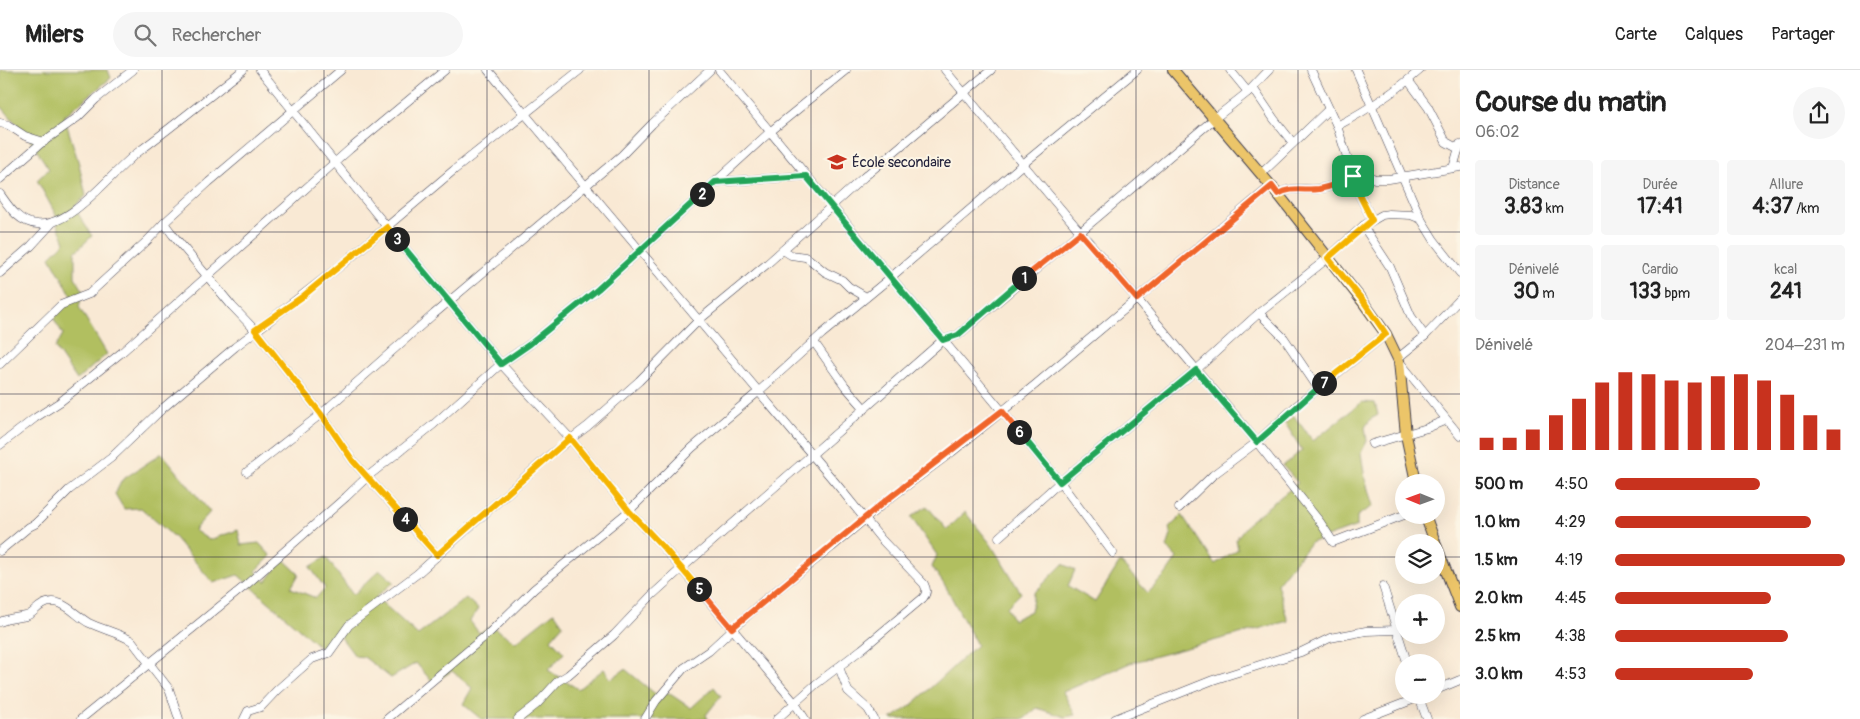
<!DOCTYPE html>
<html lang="fr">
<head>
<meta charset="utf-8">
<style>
	body { margin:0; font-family:Pangolin,sans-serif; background:#f6f6f6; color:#222; height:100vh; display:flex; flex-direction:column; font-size:19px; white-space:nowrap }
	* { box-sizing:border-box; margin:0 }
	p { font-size:16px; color:#767676 }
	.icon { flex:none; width:28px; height:28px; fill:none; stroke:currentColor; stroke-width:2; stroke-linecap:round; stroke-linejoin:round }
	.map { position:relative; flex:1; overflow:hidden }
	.details { display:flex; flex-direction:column; background:#fff; width:400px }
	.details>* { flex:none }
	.needle { width:32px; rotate:271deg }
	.fabs { position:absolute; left:1395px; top:404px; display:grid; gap:10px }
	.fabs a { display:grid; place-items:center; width:50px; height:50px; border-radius:50%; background:#fff; box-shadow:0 5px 20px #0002; font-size:25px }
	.pin { position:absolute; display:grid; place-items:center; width:42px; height:42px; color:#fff; margin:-21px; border-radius:10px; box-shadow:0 2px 8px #0006 }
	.km { position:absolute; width:25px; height:25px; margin:-12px; border-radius:50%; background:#222; color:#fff; font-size:14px; line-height:25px; text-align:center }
	.round { display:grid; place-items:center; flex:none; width:52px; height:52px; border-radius:26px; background:#f6f6f6 }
	.head { display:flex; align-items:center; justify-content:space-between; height:85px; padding:0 15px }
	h1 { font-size:28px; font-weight:700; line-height:38px }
	.metrics { display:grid; grid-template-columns:repeat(3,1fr); gap:8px; height:85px; padding:5px 15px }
	.metrics div { display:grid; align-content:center; border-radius:5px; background:#f6f6f6; text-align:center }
	.metrics b { font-size:21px; font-weight:700 }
	.metrics small { font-size:14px; font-weight:400 }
	.metrics p { font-size:14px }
	.chart { height:140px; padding:10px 15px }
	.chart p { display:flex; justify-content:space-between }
	.chart svg { width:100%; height:90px; margin-top:5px; stroke:#c8321e; stroke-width:6 }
	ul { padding:0 15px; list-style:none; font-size:16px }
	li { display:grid; grid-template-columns:80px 60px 1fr; align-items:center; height:38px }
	li i { height:12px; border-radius:6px; background:#c8321e }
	header { display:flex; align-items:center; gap:30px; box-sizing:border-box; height:70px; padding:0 25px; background:#fff; border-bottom:1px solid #e0e0e0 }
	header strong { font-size:24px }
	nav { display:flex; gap:28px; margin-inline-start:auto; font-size:18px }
	.search { width:350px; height:45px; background:#f6f6f6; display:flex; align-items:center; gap:12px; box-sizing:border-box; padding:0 18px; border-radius:28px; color:#767676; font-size:19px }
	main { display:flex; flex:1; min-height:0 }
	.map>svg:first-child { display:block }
	.green { fill:#b1bf61; stroke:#6a704e }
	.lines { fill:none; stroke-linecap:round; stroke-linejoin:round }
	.minor-casing { stroke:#424052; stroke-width:9 }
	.major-casing { stroke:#424052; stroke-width:12 }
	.minor { stroke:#fff; stroke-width:8 }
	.major { stroke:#ecc569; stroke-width:10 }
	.split-1-casing { stroke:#fff; stroke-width:10 }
	.split-2-casing { stroke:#fff; stroke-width:10 }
	.split-3-casing { stroke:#fff; stroke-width:10 }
	.split-4-casing { stroke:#fff; stroke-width:10 }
	.split-5-casing { stroke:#fff; stroke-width:10 }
	.split-6-casing { stroke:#fff; stroke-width:10 }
	.split-7-casing { stroke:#fff; stroke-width:10 }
	.split-8-casing { stroke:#fff; stroke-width:10 }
	.split-1 { stroke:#f0652b; stroke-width:6 }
	.split-2 { stroke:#22a559; stroke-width:6 }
	.split-3 { stroke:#22a559; stroke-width:6 }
	.split-4 { stroke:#f5b400; stroke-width:6 }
	.split-5 { stroke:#f5b400; stroke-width:6 }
	.split-6 { stroke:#f0652b; stroke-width:6 }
	.split-7 { stroke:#22a559; stroke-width:6 }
	.split-8 { stroke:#f5b400; stroke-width:6 }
	.grid { fill:none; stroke:#22223b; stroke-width:1; stroke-opacity:0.55 }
	.labels { text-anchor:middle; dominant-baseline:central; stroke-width:4; stroke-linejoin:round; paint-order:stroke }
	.poi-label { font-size:14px; fill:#22223b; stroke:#fcf5e5; text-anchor:start }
</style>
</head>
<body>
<header>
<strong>Milers</strong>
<div class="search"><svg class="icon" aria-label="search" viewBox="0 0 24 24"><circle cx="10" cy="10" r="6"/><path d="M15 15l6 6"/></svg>Rechercher</div>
<nav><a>Carte</a><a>Calques</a><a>Partager</a></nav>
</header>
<main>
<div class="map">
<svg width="1460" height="649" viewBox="0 0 1460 649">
	<rect width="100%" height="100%" fill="#fcf5e5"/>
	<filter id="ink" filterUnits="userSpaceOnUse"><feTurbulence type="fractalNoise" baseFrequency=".02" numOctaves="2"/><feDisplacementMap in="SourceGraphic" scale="10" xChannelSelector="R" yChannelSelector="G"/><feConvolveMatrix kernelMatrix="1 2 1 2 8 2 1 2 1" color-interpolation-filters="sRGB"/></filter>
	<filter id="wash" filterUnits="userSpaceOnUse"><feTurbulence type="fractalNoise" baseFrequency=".0096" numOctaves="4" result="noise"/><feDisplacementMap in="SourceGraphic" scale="20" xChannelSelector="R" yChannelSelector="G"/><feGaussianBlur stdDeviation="1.12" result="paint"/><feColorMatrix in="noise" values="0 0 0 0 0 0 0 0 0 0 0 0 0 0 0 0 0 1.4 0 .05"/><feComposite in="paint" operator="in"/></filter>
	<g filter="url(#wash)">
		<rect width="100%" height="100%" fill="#f9e9d4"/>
		<g class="green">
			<polygon points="0,0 108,0 111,8 64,46 79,94 86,126 74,137 92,166 75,182 75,207 83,220 79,237 107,284 77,310 55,278 63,264 54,249 72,226 50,187 65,172 55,149 56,145 37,110 49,99 28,67 0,35"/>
			<polygon points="1362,332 1375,333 1378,345 1371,349 1365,357 1367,371 1361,383 1365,409 1373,436 1357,446 1357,456 1310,473 1277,514 1288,551 1130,593 1063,622 1075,645 1065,647 1037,638 1024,649 891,649 912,635 977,575 946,517 932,497 937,485 911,447 927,436 947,460 965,442 990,473 1021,523 1007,537 1013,550 1031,541 1034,523 1063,494 1075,500 1068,516 1095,532 1120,492 1148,523 1166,504 1177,488 1167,477 1171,465 1169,458 1182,445 1215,494 1238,479 1236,469 1250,451 1298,413 1283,396 1302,380 1285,353 1294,346 1313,371"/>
			<polygon points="162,383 210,442 194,460 209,470 238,460 241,475 259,473 271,486 256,501 266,512 283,489 299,504 291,518 316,528 325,518 310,497 326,487 353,525 380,500 394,512 376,527 418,565 466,528 478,539 470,551 479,563 491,556 516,572 554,542 563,555 551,569 564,583 548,600 578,619 604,599 611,609 625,599 658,626 667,622 691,638 714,617 721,626 706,645 708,649 481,649 463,634 472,618 452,601 433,613 416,593 391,608 364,587 355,586 340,566 321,578 238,505 213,513 175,468 141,438 124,439 115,424 122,410"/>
		</g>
	</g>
	<g filter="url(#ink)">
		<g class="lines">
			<g class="minor-casing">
				<g id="minor">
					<polyline points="260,0 387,157 501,294 570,368 629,441 664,478 794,632 805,649"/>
					<path d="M488,0L839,417L881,469L924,514C927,520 927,523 923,528L862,579L816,614L777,649"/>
					<polyline points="719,0 1002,341 1060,412 1113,483"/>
					<polyline points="945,0 1023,94 1244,356 1320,452 1333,472 1404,445"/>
					<polyline points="1230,0 1248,22"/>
					<polyline points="1311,0 1337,56 1359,124 1372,150"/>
					<polyline points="1356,0 1421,149 1434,170 1460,203"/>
					<polyline points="1408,10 1428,37 1446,72 1459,79"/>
					<polyline points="1253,18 1274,49 1293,73"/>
					<polyline points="0,53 8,55 25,66 44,72"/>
					<path d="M1337,56C1367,40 1394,23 1420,0"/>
					<polyline points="1453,98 1460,74"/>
					<polyline points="1261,104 1329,39"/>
					<polyline points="0,109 40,74 78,47 96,29 133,0"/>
					<polyline points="715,112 806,106"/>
					<path d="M0,124C9,137 19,153 37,154C71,158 112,102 137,83C173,56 208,28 243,0"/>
					<path d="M1278,124C1291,116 1304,120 1317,119C1332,118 1345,110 1358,104H1363L1375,109H1389L1460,97"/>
					<polyline points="164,153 173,165 232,236 255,260 321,344 353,391 437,485"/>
					<polyline points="1363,156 1390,197 1411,246 1425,266"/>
					<polyline points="783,180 791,185 805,187 809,189 825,202 842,210 849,217 866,227"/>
					<polyline points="0,203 31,176 53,152"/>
					<polyline points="1259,243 1284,268 1318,318"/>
					<polyline points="814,272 845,316 865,339"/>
					<polyline points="1398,288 1425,266 1460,229"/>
					<polyline points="1399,291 1460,366"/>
					<polyline points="0,294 61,235 89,224 147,171 164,153 209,112 341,0"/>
					<polyline points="1372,374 1427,358 1446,350"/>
					<polyline points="0,375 35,348 60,332 121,283 350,79 445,0"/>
					<polyline points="247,402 321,344 434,244 622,85 652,54 710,0"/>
					<polyline points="1179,438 1213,405 1257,372 1295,337 1386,264"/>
					<polyline points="999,467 1060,412 1196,300 1259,243 1328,188 1363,156 1382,145 1389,144 1411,145 1421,149"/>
					<polyline points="0,481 29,457 35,454 69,420 111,388 162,339 235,277 344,193 454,100 580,0"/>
					<polyline points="1383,516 1407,592"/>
					<path d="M0,552C8,548 17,548 26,546C33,544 36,538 42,535C61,524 75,546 89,553C104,560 119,563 132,571L169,619L179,649"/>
					<polyline points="839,597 848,621 868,639 874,649"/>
					<polyline points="1436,620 1460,610"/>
					<polyline points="1418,625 1427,649"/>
					<polyline points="81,649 246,515 346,427 367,407 434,354 501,294 530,274 598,219 771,61 846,0"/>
					<polyline points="244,649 248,641 261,637 277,620 312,589 329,583 349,555 417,504 551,384 588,356 639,311 699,250 767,194 864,107 991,0"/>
					<polyline points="387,649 490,562 534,519 629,441 692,378 758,322 822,264 890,208 1023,94 1137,0"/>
					<polyline points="518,649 537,634 558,611 568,605 614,565 651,526 682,498 943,270 958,265 1214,49 1248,22 1269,0"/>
					<polyline points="645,649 656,631 684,598 709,581 762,532 832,477 885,432 952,382 1036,314 1271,116"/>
					<polyline points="1115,649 1213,610 1301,582 1330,568 1366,561 1396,560"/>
					<polyline points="1363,649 1425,625"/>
				</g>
			</g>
			<g class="major-casing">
				<g id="major">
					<polyline points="1173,0 1278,124 1363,232 1386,264 1399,291 1406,365 1416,412"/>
					<polyline points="1425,445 1435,472"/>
					<polyline points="1436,475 1460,537"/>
				</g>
			</g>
			<use href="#minor" class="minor"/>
			<use href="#major" class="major"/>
		</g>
	</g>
	<g class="lines" filter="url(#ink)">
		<g class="split-1-casing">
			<path id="split-1" d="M1024,208L1080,163L1137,229L1272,116L1278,124C1291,116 1305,121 1319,119C1331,117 1342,112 1353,106"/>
		</g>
		<g class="split-2-casing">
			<polyline id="split-2" points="702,124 715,112 806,106 943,270 958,265 1024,208"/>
		</g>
		<g class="split-3-casing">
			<polyline id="split-3" points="397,169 501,294 530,274 598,219 702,124"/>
		</g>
		<g class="split-4-casing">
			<polyline id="split-4" points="397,169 387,157 302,227 255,260 321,344 353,391 405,449"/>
		</g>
		<g class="split-5-casing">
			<polyline id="split-5" points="405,449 437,485 570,368 629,441 664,478 699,519"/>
		</g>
		<g class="split-6-casing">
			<polyline id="split-6" points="699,519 732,558 884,432 1002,341 1019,362"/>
		</g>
		<g class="split-7-casing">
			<polyline id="split-7" points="1019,362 1060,412 1196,300 1257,372 1324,313"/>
		</g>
		<g class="split-8-casing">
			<polyline id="split-8" points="1324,313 1386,264 1364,232 1328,188 1372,150 1359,124 1353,106"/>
		</g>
		<use href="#split-1" class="split-1"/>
		<use href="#split-2" class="split-2"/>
		<use href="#split-3" class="split-3"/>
		<use href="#split-4" class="split-4"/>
		<use href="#split-5" class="split-5"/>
		<use href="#split-6" class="split-6"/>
		<use href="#split-7" class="split-7"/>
		<use href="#split-8" class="split-8"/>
	</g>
	<path class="grid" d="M162,0V649M324,0V649M487,0V649M649,0V649M811,0V649M973,0V649M1136,0V649M1298,0V649M0,162H1460M0,324H1460M0,487H1404M1436,487H1460"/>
	<defs>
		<g id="school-bare" transform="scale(1.5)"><path d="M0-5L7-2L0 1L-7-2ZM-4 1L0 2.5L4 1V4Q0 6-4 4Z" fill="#c8321e" stroke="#fcf5e5" stroke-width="2.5" paint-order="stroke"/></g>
	</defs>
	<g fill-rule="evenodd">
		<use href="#school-bare" x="837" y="92"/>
	</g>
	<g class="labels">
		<g class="poi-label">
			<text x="852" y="92">École secondaire</text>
		</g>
	</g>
</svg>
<div class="fabs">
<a><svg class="needle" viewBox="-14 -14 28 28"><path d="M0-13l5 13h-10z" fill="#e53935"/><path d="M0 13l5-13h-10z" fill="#767676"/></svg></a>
<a><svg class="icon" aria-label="layers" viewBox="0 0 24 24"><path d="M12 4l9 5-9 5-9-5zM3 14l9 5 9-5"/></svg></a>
<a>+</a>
<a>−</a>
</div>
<div class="pin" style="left:1353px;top:106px;background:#1e9e55"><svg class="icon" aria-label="arrive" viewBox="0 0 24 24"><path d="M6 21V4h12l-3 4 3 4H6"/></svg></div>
<b class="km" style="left:1024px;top:208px">1</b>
<b class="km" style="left:702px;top:124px">2</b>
<b class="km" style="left:397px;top:169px">3</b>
<b class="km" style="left:405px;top:449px">4</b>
<b class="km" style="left:699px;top:519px">5</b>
<b class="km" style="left:1019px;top:362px">6</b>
<b class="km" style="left:1324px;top:313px">7</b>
</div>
<section class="details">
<div class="head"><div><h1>Course du matin</h1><p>06:02</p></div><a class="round"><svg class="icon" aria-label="share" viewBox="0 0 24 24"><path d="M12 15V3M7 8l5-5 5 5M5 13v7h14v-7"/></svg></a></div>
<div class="metrics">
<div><p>Distance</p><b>3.83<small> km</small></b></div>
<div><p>Durée</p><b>17:41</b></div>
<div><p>Allure</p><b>4:37<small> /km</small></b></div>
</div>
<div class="metrics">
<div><p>Dénivelé</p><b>30<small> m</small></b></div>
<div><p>Cardio</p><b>133<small> bpm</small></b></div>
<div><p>kcal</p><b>241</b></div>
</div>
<div class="chart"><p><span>Dénivelé</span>204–231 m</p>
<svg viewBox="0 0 160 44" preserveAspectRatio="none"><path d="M5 44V38M15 44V38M25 44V34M35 44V27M45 44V19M55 44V11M65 44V6M75 44V7M85 44V10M95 44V11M105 44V8M115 44V7M125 44V10M135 44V17M145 44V27M155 44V34"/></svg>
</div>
<ul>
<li><b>500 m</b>4:50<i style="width:63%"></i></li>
<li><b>1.0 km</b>4:29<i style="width:85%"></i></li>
<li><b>1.5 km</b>4:19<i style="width:100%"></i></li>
<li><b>2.0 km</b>4:45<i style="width:68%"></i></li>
<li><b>2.5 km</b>4:38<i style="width:75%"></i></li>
<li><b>3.0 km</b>4:53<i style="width:60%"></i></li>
</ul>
</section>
</main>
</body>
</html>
